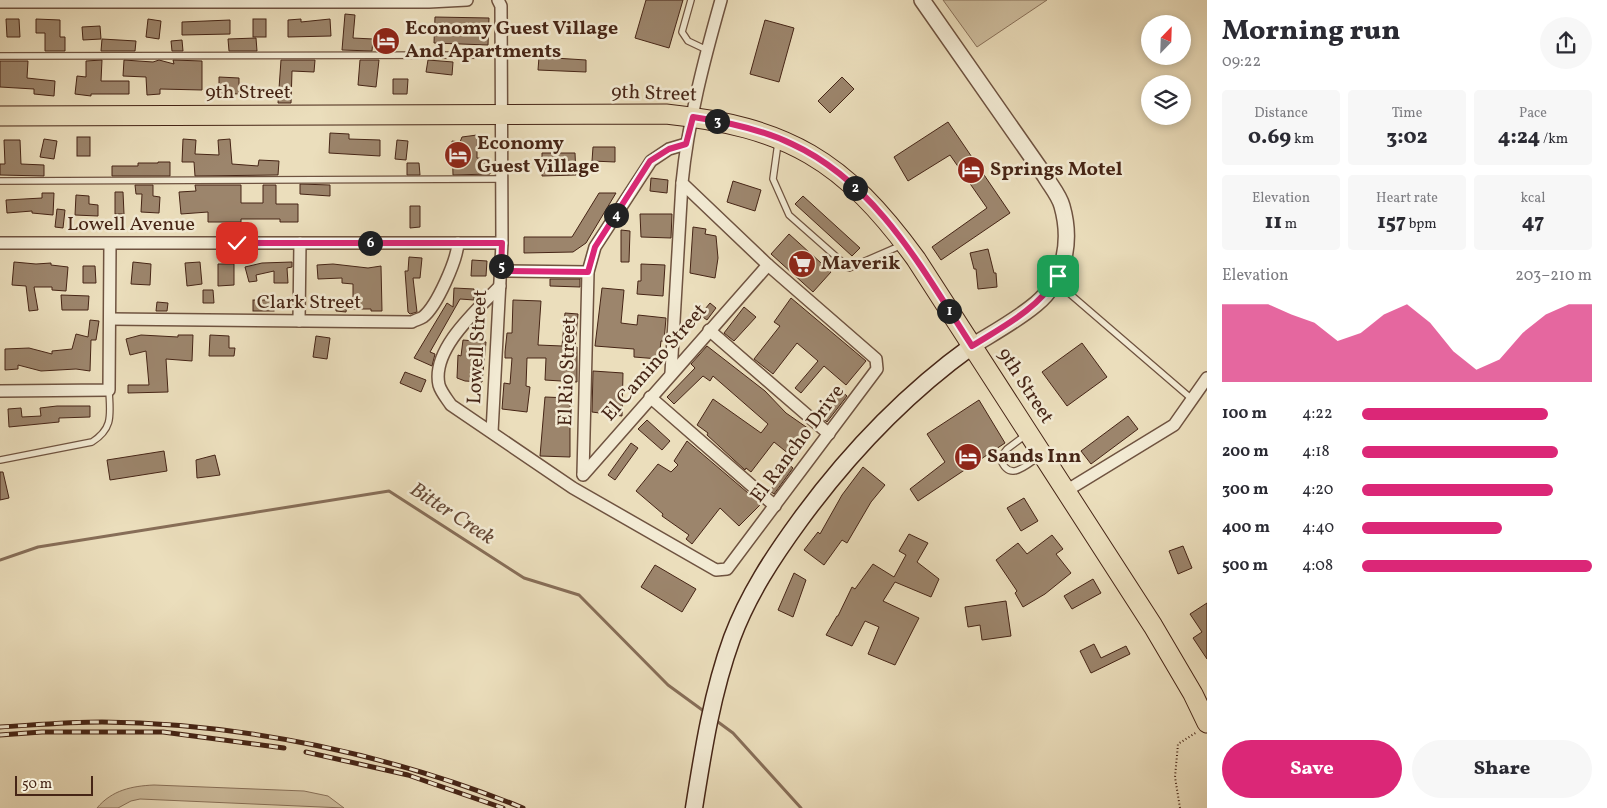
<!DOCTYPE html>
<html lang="en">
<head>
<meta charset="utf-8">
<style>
	body { margin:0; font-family:Vollkorn,serif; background:#f7f7f7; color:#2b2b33; height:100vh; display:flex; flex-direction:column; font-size:19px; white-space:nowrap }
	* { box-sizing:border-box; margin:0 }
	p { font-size:16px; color:#7c7c81 }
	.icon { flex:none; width:28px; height:28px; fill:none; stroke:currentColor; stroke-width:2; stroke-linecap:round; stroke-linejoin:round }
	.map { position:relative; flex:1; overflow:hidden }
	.panel { display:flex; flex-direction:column; background:#fff; width:400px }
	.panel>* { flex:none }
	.needle { width:32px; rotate:23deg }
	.controls { position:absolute; left:1141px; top:15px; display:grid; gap:10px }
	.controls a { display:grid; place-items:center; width:50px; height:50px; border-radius:50%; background:#fff; box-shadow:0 2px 8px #0003; font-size:25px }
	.scale { position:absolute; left:15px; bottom:12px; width:78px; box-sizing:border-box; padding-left:5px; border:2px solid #462516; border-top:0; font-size:14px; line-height:18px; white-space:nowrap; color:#462516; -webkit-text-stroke:4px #f2ead3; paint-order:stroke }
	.pin { position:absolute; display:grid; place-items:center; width:42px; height:42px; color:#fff; margin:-21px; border-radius:10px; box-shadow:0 2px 8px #0006 }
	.km { position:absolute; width:25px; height:25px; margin:-12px; border-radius:50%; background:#222; color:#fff; font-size:14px; line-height:25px; text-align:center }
	.round { display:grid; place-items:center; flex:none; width:52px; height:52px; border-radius:26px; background:#f7f7f7 }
	.headline { display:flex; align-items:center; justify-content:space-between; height:85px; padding:0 15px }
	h1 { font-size:28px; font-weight:800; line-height:38px }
	.figures { display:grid; grid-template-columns:repeat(3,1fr); gap:8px; height:85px; padding:5px 15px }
	.figures div { display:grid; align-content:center; border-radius:5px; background:#f7f7f7; text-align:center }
	.figures b { font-size:21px; font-weight:800 }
	.figures small { font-size:14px; font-weight:400 }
	.figures p { font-size:14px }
	.chart { height:140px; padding:10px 15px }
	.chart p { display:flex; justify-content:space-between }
	.chart svg { width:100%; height:90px; margin-top:5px; fill:#db2777; opacity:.7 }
	.action { display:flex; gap:10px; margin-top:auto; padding:10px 15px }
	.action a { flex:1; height:58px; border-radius:30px; background:#db2777; color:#fff; font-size:20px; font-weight:800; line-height:58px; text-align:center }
	.action a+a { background:#f7f7f7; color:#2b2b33 }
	ul { padding:0 15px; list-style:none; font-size:16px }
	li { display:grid; grid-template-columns:80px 60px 1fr; align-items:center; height:38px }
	li i { height:12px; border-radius:6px; background:#db2777 }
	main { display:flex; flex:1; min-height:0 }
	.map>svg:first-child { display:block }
	.green { fill:#cfbfa0; stroke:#8a725b }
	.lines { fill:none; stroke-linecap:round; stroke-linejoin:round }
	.stream { stroke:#876e58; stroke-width:3 }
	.building { fill:#9c856c; stroke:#462516 }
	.service-casing { stroke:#6f5340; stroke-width:8 }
	.minor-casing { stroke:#6f5340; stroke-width:14 }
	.tertiary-casing { stroke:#6f5340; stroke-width:18 }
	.secondary-casing { stroke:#462516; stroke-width:19 }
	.primary-casing { stroke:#462516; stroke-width:21 }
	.path { stroke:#462516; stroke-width:2; stroke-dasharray:1 2.5; stroke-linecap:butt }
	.service { stroke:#f2ead3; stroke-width:5.5 }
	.minor { stroke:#f2ead3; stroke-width:11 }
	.tertiary { stroke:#f2ead3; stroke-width:15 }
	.secondary { stroke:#f2ead3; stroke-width:16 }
	.primary { stroke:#ebdebc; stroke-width:19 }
	.rail-casing { stroke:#462516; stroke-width:5 }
	.rail { stroke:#f2ead3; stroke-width:3; stroke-dasharray:9; stroke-linecap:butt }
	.route-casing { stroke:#fff; stroke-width:10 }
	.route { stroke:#db2777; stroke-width:6 }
	.labels { text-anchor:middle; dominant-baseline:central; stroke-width:5; stroke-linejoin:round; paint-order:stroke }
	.poi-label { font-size:20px; font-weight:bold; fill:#462516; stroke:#f2ead3; text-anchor:start }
	.street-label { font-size:20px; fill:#462516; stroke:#f2ead3 }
	.water-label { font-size:21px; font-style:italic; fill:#674a37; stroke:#f2ead3 }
</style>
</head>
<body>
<main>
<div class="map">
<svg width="1207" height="808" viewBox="0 0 1207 808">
	<rect width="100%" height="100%" fill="#ebdebc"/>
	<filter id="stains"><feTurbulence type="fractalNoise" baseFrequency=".004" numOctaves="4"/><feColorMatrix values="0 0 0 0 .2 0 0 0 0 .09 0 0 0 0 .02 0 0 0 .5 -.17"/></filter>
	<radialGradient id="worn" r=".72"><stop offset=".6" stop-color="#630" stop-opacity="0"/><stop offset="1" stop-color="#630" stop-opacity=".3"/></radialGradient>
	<g class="green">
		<polygon points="943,0 1047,0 977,47"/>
		<path d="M154,785L304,791L328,796L344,808L140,799L131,801L118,808H97C112,790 132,786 154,785Z"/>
	</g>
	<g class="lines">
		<g class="stream">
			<polyline points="0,560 38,547 389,491 524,578 579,595 668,685 705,712"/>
			<polyline points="714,719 733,733 801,808"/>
		</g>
	</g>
	<g class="building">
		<polygon points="646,0 683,0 669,48 635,38"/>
		<polygon points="345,14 355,15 353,38 373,39 372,51 342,50"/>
		<polygon points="435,17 489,18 488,45 434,43"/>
		<polygon points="6,19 19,19 20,37 7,37"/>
		<polygon points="36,19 60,20 60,37 65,37 65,51 45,51 45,33 36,33"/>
		<polygon points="148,19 161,21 159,39 146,37"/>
		<rect x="253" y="19" width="13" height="18"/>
		<polygon points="301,19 301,22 330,19 331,36 288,37 288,20"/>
		<polygon points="230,20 230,34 182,35 182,22"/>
		<polygon points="765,20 794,28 779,82 750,74"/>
		<polygon points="100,26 101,39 83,40 82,27"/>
		<polygon points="256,38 257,51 229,51 228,39"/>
		<polygon points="102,39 136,41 135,51 101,51"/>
		<polygon points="182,40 183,51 172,51 171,41"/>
		<polygon points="539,57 586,60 586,72 538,70"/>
		<polygon points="102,60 101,81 129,81 129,94 91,94 91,96 75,94 77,76 86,77 86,61"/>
		<polygon points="124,60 153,62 159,60 174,64 173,60 202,61 202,90 160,89 160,94 147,95 146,77 123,76"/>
		<polygon points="281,60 315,60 314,72 292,71 291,103 278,103"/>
		<polygon points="360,60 379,60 376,87 358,85"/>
		<polygon points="428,60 453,62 452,75 426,72"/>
		<polygon points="0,61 28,61 27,78 55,81 54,96 34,94 34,89 0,87"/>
		<polygon points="219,77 239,78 239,94 219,93"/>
		<polygon points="842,77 854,89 830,113 818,101"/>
		<polygon points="393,79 408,79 407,94 393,94"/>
		<polygon points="948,122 1010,213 941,260 932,247 987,208 950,155 908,181 894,157"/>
		<polygon points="330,133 349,134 349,139 380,140 380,156 329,153"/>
		<polygon points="477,135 477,158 489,159 490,174 453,175 452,141 460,142 462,137"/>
		<rect x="77" y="137" width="13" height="19"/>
		<polygon points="44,139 57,141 54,159 40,157"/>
		<polygon points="183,139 196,140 195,154 219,155 218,140 230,139 232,164 258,166 259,160 279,161 278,175 195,176 194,162 182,162"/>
		<polygon points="4,140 20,140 21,164 44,165 44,176 0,175 0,164 5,164"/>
		<polygon points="397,140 408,141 406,160 395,159"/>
		<polygon points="593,147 615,147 615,162 592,161"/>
		<polygon points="542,153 575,153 576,175 542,176"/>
		<polygon points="158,162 170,162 170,176 112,176 112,166 138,166 138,163 158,163"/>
		<polygon points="407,163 419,163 420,175 407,175"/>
		<polygon points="651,178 668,180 667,193 650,191"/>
		<polygon points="733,181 761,190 755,211 727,202"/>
		<polygon points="300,184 330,185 330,196 300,194"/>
		<polygon points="135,185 153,185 153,196 160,197 159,213 141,212 142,194 136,194"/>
		<polygon points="195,185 241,185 241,203 263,203 263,185 276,185 276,204 298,204 298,222 280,222 280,219 241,219 241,222 208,222 208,212 181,214 179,192 196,191"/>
		<polygon points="115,192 123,192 124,214 115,214"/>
		<polygon points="42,193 54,193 53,215 32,213 32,211 7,213 6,200 42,198"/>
		<polygon points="599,193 616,193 586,243 573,252 524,253 524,237 572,237"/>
		<polygon points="76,195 89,196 89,204 98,205 98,216 75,215"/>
		<polygon points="803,196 860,248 852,256 795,204"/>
		<polygon points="410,206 420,206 420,227 410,228"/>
		<polygon points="57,209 65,210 63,228 55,227"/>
		<polygon points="640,214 672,214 671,238 641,237"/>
		<polygon points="693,227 706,229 705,234 716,236 718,258 715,278 690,273"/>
		<polygon points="621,230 630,231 629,262 621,262"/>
		<polygon points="789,234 831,272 813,292 771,254"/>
		<polygon points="988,249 994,273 996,273 997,287 978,289 976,269 974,269 970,253"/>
		<polygon points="409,257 422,258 420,278 413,278 417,312 410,314 408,312 405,271 408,271"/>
		<polygon points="472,260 487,261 486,276 471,276"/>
		<polygon points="14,262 36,264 51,263 51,265 68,267 66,291 52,290 52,287 34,287 38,310 29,311 26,286 12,285"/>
		<polygon points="133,262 151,264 150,285 131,284"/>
		<polygon points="200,262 202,284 187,286 185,263"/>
		<polygon points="292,262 292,267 287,268 288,283 274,283 274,271 256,275 257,281 249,282 245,267 262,263"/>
		<polygon points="218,264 234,264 234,285 218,286"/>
		<polygon points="333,264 368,268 381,266 382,311 371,311 371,309 353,309 353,284 342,283 342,278 318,279 317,265"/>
		<polygon points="641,264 665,265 663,296 637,294 638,281 641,281"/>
		<polygon points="83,266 95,266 96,283 83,283"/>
		<polygon points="550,279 580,279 580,287 550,286"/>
		<polygon points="454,288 474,289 474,300 460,299 430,352 435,354 432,366 414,358 447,303 453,307"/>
		<polygon points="602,288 624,290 621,323 637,325 638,315 666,318 664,341 661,341 659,359 634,357 634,349 595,346"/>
		<polygon points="203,290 213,290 214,303 203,303"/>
		<polygon points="61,295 89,296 88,310 62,310"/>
		<polygon points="791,298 866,361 846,385 824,366 801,393 795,388 818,361 797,343 773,374 754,359 780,326 774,322"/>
		<rect x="253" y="300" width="21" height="11"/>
		<polygon points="513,300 541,301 538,345 562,346 565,313 578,314 575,347 577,347 577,382 545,380 546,358 527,358 526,386 530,387 527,412 502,409 504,383 510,384 512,358 505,358 505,352 507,333 512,333"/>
		<polygon points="157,302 168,303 167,311 156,311"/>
		<polygon points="336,302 347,303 346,312 336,311"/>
		<polygon points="710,303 716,308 707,320 700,315"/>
		<polygon points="744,307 756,317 734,341 724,333"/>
		<polygon points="90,320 99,321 96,340 91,340 90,371 76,369 41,371 18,365 18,369 5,370 5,349 29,348 52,354 52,351 72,349 76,334 88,337"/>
		<polygon points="141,335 178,337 178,335 193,335 192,361 166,359 168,392 128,393 128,385 149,385 146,351 130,355 126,339"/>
		<polygon points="210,335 229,336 229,348 235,348 234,356 209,356"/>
		<polygon points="316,336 330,338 327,359 313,357"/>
		<polygon points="463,340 486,342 482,382 465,381 457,378 458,355 461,356"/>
		<polygon points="1082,343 1107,377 1067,406 1042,372"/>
		<polygon points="707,346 765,391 786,413 809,429 789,454 774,442 751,472 746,468 745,470 707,435 708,433 697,425 713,399 761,433 768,424 713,376 710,381 703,376 674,404 667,397 695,368 691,364"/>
		<polygon points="593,371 623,373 622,416 592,412"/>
		<polygon points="405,372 426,380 421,392 400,383"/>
		<polygon points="841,391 847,396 827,422 821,417"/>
		<polygon points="545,397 570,398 570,457 540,456"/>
		<polygon points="979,400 1005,443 918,501 910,489 945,462 927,434"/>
		<polygon points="57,406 90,406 90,417 59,418 59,422 9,427 8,409 21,408 22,417 41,416 40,408"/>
		<polygon points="1128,416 1138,429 1091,464 1081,451"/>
		<polygon points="647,420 670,441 662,450 638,429"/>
		<polygon points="687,441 761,504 739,526 720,508 692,544 686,539 689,535 662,516 663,514 636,491 658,464 671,472 678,465 674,461"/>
		<polygon points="631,443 638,448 615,480 608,475"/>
		<polygon points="164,451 167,471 110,480 107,460"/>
		<polygon points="215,455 220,475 197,478 196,460"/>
		<polygon points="788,464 793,468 774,494 770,491"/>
		<polygon points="863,467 885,485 871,502 847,543 842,540 824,565 804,550 818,532 820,534 842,495"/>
		<polygon points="0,472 3,472 9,498 0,500"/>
		<polygon points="1024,498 1038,521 1021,531 1007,508"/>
		<polygon points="909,534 928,543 917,562 939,579 931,597 895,582 883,601 919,618 895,665 868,654 879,627 865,621 852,646 826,635 837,616 838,616 852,587 855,589 873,564 894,577 906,555 899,551"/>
		<polygon points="1052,535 1063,549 1056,554 1071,573 1045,594 1023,607 1015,593 1017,591 996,560 1018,543 1027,554"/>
		<polygon points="1183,546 1192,568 1178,574 1169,551"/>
		<polygon points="655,565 696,589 682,612 641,587"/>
		<polygon points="794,573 806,580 793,617 778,610"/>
		<polygon points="1093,579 1101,593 1072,609 1064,596"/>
		<polygon points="1006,601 1011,636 982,640 980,625 968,627 965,607"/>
		<polygon points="1207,603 1207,659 1193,638 1202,632 1190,614"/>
		<polygon points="1094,644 1101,658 1126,646 1130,654 1091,673 1080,651"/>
	</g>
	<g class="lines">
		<g class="service-casing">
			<g id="service">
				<polyline points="691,0 682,32 688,41 707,50"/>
				<polyline points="0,56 501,55"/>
				<polyline points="778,143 773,179 789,215 849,268 902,245"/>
				<polyline points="0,181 502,179"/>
				<polyline points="1056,282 1193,400"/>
				<path d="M1027,434L1007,449L1000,458C1009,483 1025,466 1040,456"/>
				<path d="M0,460L92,442C114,428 110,414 109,390"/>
			</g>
		</g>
		<g class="minor-casing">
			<g id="minor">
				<polyline points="0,2 429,2 467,0"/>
				<polyline points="0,243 502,243"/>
				<polyline points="501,271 588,272"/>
				<path d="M500,286C478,309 431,349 439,385C441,392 447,399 451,405L573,488L716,570L727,569L877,369L876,359L768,265L682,183C688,121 704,60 721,0"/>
				<path d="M110,319L412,322C415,320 420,319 423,317C437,306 457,260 458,243"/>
				<polyline points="299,321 300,243"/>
				<polyline points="709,330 829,434"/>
				<polyline points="671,373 682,183"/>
				<polyline points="0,391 109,390 110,244"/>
				<polyline points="650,397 775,506"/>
				<polyline points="492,432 502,243 501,6 498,0"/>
				<polyline points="583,474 588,272 595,247 651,161 669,149 686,144"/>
				<polyline points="583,475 768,265"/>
				<polyline points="1066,491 1174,425 1207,378"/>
			</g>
		</g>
		<g class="tertiary-casing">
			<path id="tertiary" d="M922,0L1045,176C1050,185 1059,195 1062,206C1072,241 1065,280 1036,304C1017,320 993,333 972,346"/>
		</g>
		<g class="secondary-casing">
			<path id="secondary" d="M694,808C703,751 712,693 732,638C748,595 773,557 800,520C849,453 904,395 972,346"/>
		</g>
		<g class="primary-casing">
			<path id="primary" d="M0,116L666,114C788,127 844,160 916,259L1153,626L1193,694L1207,723"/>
		</g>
		<polyline class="path" points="1180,808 1175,777 1178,744 1197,732"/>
		<use href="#service" class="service"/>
		<use href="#minor" class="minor"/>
		<use href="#tertiary" class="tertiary"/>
		<use href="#secondary" class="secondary"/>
		<use href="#primary" class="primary"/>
		<g class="rail-casing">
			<g id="rail">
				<path d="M0,727C34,725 68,722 102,722C244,723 392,755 523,808"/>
				<polyline points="0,735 42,732 163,732 284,748"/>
				<polyline points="306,752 408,775 503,808"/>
			</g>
		</g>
		<use href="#rail" class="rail"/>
	</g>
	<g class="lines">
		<g class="route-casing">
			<path id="route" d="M237,243H502L501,271L588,272L595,247L650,161L669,149L686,144L693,117C727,122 761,129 792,144C877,183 924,272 972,346C1004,326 1038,309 1058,276"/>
		</g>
		<use href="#route" class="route"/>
	</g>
	<defs>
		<g id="hotel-disc" transform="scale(1.4375)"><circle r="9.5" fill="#8f2418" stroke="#f2ead3"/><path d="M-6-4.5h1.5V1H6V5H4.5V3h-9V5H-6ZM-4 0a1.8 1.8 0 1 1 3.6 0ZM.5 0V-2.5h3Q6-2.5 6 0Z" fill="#fff"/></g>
		<g id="supermarket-disc" transform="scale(1.4375)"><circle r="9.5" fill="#8f2418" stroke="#f2ead3"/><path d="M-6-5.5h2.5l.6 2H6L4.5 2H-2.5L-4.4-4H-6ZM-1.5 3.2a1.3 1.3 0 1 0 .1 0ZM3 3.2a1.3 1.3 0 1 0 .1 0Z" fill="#fff"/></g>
	</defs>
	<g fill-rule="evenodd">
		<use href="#hotel-disc" x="386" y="41"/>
		<use href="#hotel-disc" x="458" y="155"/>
		<use href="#hotel-disc" x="971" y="170"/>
		<use href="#supermarket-disc" x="802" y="264"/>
		<use href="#hotel-disc" x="968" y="457"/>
	</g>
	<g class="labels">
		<g class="poi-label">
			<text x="405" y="29">Economy Guest Village<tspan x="405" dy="23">And Apartments</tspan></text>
			<text x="477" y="144">Economy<tspan x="477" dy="23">Guest Village</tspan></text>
			<text x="990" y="170">Springs Motel</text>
			<text x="821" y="264">Maverik</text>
			<text x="987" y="457">Sands Inn</text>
		</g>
		<g class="street-label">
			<text x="248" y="93">9th Street</text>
			<text transform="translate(654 94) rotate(2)">9th Street</text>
			<text x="131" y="225">Lowell Avenue</text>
			<text x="309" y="303">Clark Street</text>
			<text transform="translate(478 347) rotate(-87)">Lowell Street</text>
			<text transform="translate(655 363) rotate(-49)">El Camino Street</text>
			<text transform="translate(568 372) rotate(-88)">El Rio Street</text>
			<text transform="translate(1025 386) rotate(57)">9th Street</text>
			<text transform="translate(798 444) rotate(-53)">El Rancho Drive</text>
		</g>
		<g class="water-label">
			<text transform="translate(452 514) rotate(33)">Bitter Creek</text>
		</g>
	</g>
	<rect width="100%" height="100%" filter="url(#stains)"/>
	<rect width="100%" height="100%" fill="url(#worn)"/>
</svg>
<div class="controls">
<a><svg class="needle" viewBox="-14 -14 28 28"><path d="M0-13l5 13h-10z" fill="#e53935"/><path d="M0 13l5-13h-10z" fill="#7c7c81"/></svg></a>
<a><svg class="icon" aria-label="layers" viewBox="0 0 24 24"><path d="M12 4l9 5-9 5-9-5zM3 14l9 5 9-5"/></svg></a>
</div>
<div class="scale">50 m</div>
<div class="pin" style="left:1058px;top:276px;background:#1e9e55"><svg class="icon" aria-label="arrive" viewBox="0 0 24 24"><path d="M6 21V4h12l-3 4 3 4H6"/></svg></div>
<div class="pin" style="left:237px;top:243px;background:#d93025"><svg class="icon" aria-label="check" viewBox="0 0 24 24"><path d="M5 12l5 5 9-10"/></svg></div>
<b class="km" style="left:949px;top:311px">1</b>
<b class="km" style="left:855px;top:188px">2</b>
<b class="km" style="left:717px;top:121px">3</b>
<b class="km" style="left:616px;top:215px">4</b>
<b class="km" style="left:501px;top:266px">5</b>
<b class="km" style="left:370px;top:243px">6</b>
</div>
<section class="panel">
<div class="headline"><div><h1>Morning run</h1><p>09:22</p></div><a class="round"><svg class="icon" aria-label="share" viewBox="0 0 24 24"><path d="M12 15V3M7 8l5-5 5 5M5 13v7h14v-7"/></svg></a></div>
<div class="figures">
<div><p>Distance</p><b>0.69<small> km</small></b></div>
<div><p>Time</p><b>3:02</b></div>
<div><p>Pace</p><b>4:24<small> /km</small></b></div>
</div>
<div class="figures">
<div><p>Elevation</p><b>11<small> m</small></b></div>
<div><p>Heart rate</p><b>157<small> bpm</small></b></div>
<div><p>kcal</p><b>47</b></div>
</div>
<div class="chart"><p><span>Elevation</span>203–210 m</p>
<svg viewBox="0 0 160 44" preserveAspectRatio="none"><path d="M0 44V6L10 6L20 6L30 11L40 15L50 24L60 20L70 11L80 6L90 15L100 29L110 38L120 33L130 20L140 11L150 6L160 6V44z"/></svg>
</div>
<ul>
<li><b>100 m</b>4:22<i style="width:81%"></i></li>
<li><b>200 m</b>4:18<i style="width:85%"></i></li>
<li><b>300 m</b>4:20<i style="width:83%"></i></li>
<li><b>400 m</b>4:40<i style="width:61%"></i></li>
<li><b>500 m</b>4:08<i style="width:100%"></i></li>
</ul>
<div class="action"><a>Save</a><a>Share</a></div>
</section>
</main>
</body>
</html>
